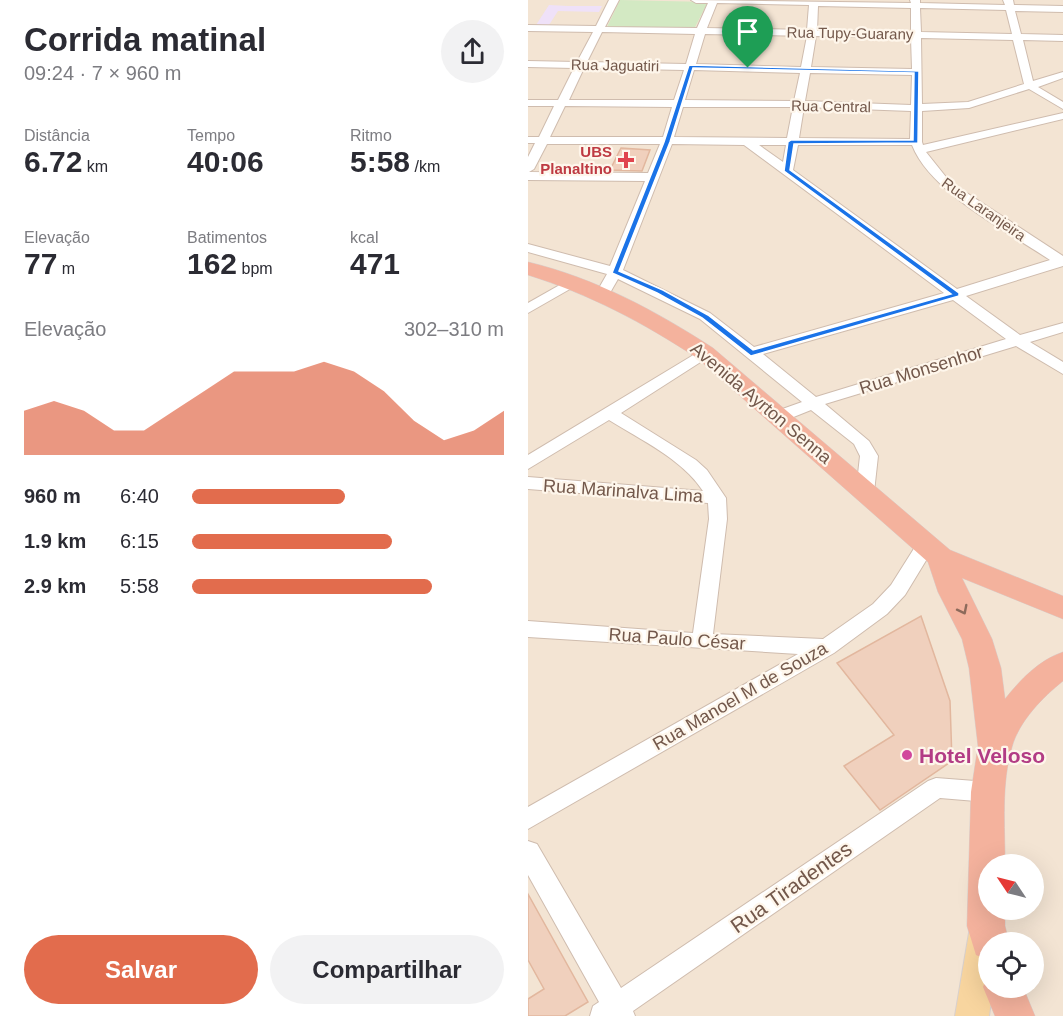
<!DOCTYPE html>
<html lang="pt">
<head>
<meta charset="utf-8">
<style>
	body { margin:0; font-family:Helvetica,sans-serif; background:#f2f2f3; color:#2b2b33; height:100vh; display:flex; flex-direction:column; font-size:22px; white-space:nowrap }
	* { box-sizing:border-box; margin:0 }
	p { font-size:20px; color:#7c7c81 }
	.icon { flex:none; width:33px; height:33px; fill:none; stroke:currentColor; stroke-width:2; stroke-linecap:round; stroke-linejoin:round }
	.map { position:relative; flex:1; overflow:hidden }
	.side { display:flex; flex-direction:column; background:#fff; width:528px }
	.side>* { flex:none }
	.needle { width:39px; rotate:305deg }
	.tools { position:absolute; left:450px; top:854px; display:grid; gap:12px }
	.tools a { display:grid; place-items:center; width:66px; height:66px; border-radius:50%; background:#fff; box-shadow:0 6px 24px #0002; font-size:30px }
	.pin { position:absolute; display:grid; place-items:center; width:51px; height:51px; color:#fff; margin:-62px -26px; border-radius:50% 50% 50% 0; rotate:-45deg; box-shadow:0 0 6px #0007 }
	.pin .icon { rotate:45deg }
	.round { display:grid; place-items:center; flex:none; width:63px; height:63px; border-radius:32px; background:#f2f2f3 }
	.headline { display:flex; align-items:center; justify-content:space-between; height:102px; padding:0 24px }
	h1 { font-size:33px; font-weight:600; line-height:45px }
	.figures { display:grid; grid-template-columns:repeat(3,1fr); gap:9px; height:102px; padding:6px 24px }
	.figures div { display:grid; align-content:center }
	.figures b { font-size:30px; font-weight:600 }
	.figures small { font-size:16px; font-weight:400 }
	.figures p { font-size:16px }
	.chart { height:168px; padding:12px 24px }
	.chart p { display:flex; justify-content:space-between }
	.chart svg { width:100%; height:108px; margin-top:6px; fill:#e26c4d; opacity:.7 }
	.primary-button { display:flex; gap:12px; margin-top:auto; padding:12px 24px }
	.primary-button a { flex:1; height:69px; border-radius:36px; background:#e26c4d; color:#fff; font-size:24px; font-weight:600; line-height:69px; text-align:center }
	.primary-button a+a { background:#f2f2f3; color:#2b2b33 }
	ul { padding:0 24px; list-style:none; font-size:20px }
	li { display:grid; grid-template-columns:96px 72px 1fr; align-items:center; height:45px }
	li i { height:15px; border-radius:8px; background:#e26c4d }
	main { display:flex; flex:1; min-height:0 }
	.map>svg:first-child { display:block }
	.residential { fill:#f3e4d3; fill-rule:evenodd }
	.education { fill:#efe1f8 }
	.green { fill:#d3e9c3 }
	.building { fill:#f0d0bd; stroke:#e2b79e; stroke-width:1.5 }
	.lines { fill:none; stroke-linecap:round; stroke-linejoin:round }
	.minor-casing { stroke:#cfbcae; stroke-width:2 }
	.major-casing { stroke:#d8d0cd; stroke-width:2 }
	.highway-casing { stroke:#d8d0cd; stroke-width:1 }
	.minor { fill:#fff; fill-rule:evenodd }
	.major { fill:#f8d59f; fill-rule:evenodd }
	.highway { fill:#f4b29d; fill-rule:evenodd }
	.oneway { stroke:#8d6a5b }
	.route { fill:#1a73e8; stroke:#fff; stroke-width:1.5; fill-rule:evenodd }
	.health-dot { fill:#e0444e; stroke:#fef6eb; stroke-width:2 }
	.hotel-dot { fill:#d1479c; stroke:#fef6eb; stroke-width:2 }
	.labels { text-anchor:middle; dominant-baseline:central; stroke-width:4.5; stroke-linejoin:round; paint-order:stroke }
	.far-street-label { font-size:15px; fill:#73584b; stroke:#fef6eb }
	.far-health-label { font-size:15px; font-weight:bold; fill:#be3a42; stroke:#fef6eb; text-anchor:end }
	.street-label { font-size:18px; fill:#73584b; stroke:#fef6eb }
	.near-hotel-label { font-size:21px; font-weight:bold; fill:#b23c85; stroke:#fef6eb; text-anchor:start }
	.near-street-label { font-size:21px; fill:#73584b; stroke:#fef6eb }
</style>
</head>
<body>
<main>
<section class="side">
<div class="headline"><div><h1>Corrida matinal</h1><p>09:24 · 7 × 960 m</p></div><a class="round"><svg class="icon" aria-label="share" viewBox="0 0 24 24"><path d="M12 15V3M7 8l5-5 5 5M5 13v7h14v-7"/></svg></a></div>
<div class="figures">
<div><p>Distância</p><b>6.72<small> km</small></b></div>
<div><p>Tempo</p><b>40:06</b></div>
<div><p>Ritmo</p><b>5:58<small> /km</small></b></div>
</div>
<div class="figures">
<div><p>Elevação</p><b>77<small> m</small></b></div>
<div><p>Batimentos</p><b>162<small> bpm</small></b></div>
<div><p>kcal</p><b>471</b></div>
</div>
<div class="chart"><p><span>Elevação</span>302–310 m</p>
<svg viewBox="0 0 160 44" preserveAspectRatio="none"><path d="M0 44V26L10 22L20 26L30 34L40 34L50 26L60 18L70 10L80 10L90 10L100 6L110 10L120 18L130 30L140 38L150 34L160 26V44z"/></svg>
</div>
<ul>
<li><b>960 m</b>6:40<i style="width:49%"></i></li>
<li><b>1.9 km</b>6:15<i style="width:64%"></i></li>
<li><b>2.9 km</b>5:58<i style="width:77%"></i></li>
</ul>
<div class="primary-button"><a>Salvar</a><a>Compartilhar</a></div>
</section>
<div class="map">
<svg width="535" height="1016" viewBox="0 0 535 1016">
	<rect width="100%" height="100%" fill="#fbf2e5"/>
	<path class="residential" d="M0,0H535V1016H0ZM460,864H506V909H460ZM460,942H506V987H460Z"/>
	<polygon class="education" points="21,5 40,6 74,6 71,12 30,11 21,25 8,25"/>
	<polygon class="green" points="92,0 180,2 166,29 79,27"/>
	<g class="building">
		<polygon points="93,148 122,150 114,171 82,170"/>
		<polygon points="393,616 422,701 424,761 352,810 316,766 366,735 309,663"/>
		<polygon points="0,894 60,1002 37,1016 0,1016 0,999 16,989 0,960"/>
	</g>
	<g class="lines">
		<g class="minor-casing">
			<g id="minor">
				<path d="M81,0H91L77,27L169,28L180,3H168L163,0L383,3L382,0H392V3L477,5L475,0H485L486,5L535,6V12L487,11L493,34L535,35V41L495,40L505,81L535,72V78L510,87L535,102V109L501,89L441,108L394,111V142L395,145L535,113V119L398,152L422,182L535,256V266L438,296L492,335L535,323V332L502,342L535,362V374L488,346L297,404L341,441L350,456L346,492L343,496H331L328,492L332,456L326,444L283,410L258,420H246L244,416L246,412L274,402L172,319L90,279L79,298H69L67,295L79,274L0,252V244L82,266L117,181L0,180V157L7,143H0V137H11L26,106H0V100H30L46,68L0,67V61L49,62L65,32L0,31V25L68,26ZM189,3L281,5L279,30L179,28ZM290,6L383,8V32L289,31ZM392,8L478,10L484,34L393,32ZM74,32L167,34L158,64L59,62ZM177,34L279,36L273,67L168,64ZM288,36L383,38L384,69L283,67ZM393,38L485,40L496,84L440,102L394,104ZM56,68L156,70L146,100H41ZM166,70L272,73L266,101L157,100ZM282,73L384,75L383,105L277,101ZM37,106L144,107L135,137H22ZM155,107H265L259,138L146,137ZM276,107L383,111L382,139L271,138ZM19,144H132L120,173L1,172L6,169ZM144,144L216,145L416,293L226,347L182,313L95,270ZM231,145H258L255,162ZM270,145H384C402,192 480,232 522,260L429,289L265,170ZM425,300L478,339L288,397L235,354Z"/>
				<polygon points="44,278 49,279 51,282 49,285 0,313 0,303"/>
				<path d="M177,348L185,353L182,356L93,413L168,460L179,470L198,498L199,519L185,634L295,639L345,604L363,585L392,539L399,537L406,539L408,544L377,595L359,614L306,653L0,829V807L270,654L0,637V621L165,633L181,519L180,503L0,489V477L175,491C154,459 113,440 81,420L0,469V455Z"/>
				<polygon points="408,778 460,782 468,785 472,792 468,799 460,802 412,798 105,1011 107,1016 62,1016 65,1006 71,1002 0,875 0,841 9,844 93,988 400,781"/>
			</g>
		</g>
		<g class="major-casing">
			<polygon id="major" points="458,912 469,916 474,927 472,942 460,942 460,987 465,987 461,1016 427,1016 442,927 447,916"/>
		</g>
		<g class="highway-casing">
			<g id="highway">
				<path d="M0,262C67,278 128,311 185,348L422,550L535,596V619L434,578L464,639L473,668L477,699C492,680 511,660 535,652V681C515,697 491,721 484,747C473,784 477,826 477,864H460V909H477V926L481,942H460V960L448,955L439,926L443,792L450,746L441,668L434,639L410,592L400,562L169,358C116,323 61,294 0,275Z"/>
				<polygon points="460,974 460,987 495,987 507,1016 467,1016 455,987"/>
			</g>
		</g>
		<use href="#minor" class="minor"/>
		<use href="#major" class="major"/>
		<use href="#highway" class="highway"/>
	</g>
	<defs><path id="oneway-chevron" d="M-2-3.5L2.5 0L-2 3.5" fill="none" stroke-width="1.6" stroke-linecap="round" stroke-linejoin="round" transform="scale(1.5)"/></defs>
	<use class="oneway" href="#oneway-chevron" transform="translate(435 610) rotate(63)"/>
	<path class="route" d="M161,65L391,71L390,143L266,144L262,170L431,293V296L223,356L174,318L129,293L84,273L136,142ZM165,68L386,73L385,140H263L260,142L256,171L423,294L225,350L180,315L135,290L91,271L142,142Z"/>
	<path class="health-dot" d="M95 151h6v6h6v6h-6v6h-6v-6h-6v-6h6z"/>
	<circle class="hotel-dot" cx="379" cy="755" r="6"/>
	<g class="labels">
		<g class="far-street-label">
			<text transform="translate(322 33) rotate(1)">Rua Tupy-Guarany</text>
			<text transform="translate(87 65) rotate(1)">Rua Jaguatiri</text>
			<text transform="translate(303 106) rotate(1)">Rua Central</text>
			<text transform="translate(456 209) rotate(35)">Rua Laranjeira</text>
		</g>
		<g class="far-health-label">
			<text x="84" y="151">UBS<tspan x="84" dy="17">Planaltino</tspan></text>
		</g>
		<g class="street-label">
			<text transform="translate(393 370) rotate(-17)">Rua Monsenhor</text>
			<text transform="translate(233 403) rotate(40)">Avenida Ayrton Senna</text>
			<text transform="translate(95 491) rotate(4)">Rua Marinalva Lima</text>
			<text transform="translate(149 639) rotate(4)">Rua Paulo César</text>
			<text transform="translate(212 696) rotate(-30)">Rua Manoel M de Souza</text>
		</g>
		<g class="near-hotel-label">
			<text x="391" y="755">Hotel Veloso</text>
		</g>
		<g class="near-street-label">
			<text transform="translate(263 887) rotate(-35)">Rua Tiradentes</text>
		</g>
	</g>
</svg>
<div class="tools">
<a><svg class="needle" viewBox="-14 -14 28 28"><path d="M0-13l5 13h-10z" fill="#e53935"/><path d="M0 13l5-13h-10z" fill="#7c7c81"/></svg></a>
<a><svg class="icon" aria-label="locate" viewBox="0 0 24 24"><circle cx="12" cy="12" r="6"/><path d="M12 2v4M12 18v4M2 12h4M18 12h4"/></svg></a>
</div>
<div class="pin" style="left:220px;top:68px;background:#1e9e55"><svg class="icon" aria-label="arrive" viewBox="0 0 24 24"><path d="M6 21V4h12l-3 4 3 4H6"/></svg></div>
</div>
</main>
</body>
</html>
